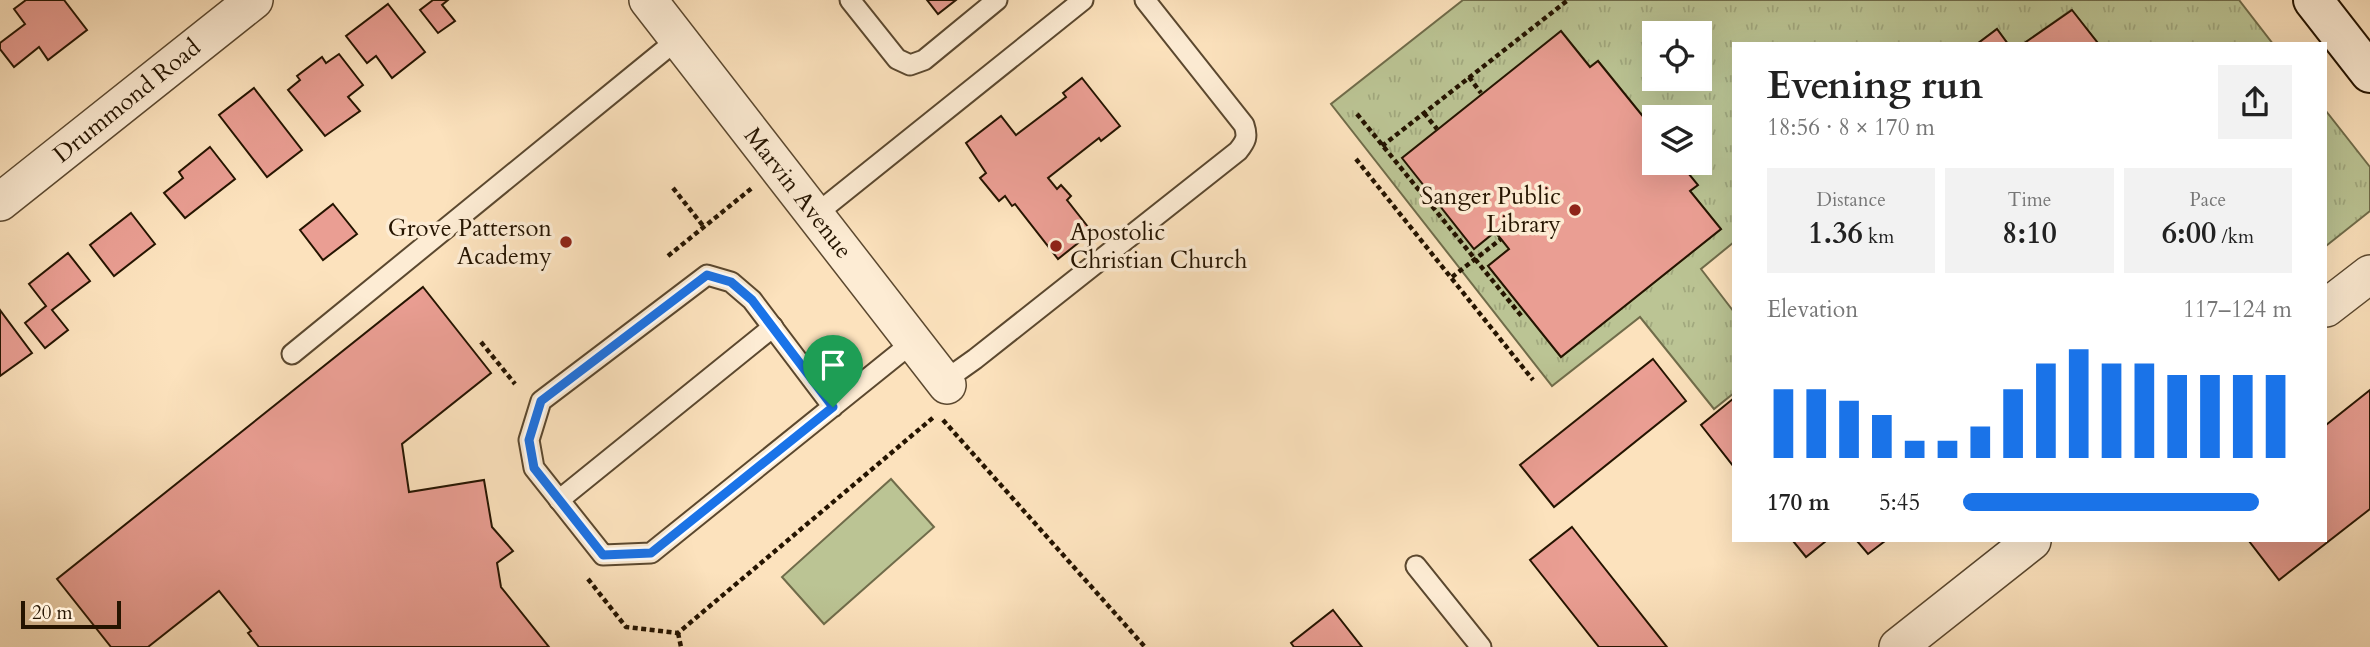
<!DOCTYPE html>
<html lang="en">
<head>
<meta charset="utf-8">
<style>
	body { margin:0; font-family:Cardo,serif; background:#f2f2f2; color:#222; height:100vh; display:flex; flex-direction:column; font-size:26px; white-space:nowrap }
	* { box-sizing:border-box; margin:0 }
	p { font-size:23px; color:#767676 }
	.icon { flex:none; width:38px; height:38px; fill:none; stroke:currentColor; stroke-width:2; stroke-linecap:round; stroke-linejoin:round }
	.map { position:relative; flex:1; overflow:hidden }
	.sheet { position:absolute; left:1732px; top:42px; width:595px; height:500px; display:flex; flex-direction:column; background:#fff; border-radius:0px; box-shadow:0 7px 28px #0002 }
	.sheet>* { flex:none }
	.fabs { position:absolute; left:1642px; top:21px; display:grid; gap:14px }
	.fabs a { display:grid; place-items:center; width:70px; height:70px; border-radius:0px; background:#fff; box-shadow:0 7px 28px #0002; font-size:35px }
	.scale { position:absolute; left:21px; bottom:18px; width:100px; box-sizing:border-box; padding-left:7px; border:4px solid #251400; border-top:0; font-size:19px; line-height:24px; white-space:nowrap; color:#251400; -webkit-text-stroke:5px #fdecd4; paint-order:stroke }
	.pin { position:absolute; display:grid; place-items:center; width:60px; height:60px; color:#fff; margin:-72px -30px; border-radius:50% 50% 50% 0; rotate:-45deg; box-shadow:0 0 7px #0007 }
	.pin .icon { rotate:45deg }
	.round { display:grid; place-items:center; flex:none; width:74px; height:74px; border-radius:0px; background:#f2f2f2 }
	.head { display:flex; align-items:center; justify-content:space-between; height:119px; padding:0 35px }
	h1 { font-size:38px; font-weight:700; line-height:52px }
	.metrics { display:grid; grid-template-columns:repeat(3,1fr); gap:10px; height:119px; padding:7px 35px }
	.metrics div { display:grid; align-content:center; border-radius:0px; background:#f2f2f2; text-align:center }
	.metrics b { font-size:30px; font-weight:700 }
	.metrics small { font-size:19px; font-weight:400 }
	.metrics p { font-size:19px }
	.chart { height:196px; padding:14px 35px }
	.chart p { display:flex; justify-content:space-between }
	.chart svg { width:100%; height:126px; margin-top:7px; stroke:#1a73e8; stroke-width:6 }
	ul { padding:0 35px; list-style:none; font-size:23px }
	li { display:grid; grid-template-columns:112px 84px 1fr; align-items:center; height:52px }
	li i { height:18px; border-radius:9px; background:#1a73e8 }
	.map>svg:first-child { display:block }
	.grass { fill:url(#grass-tufts); stroke:#706c4a; stroke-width:2; fill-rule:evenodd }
	.pitch { fill:#bbc494; stroke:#706c4a; stroke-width:2 }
	.building { fill:#ea9e93; stroke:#251400; stroke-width:2 }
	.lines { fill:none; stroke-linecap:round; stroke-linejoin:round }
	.lane-casing { stroke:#5b482f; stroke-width:23 }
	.street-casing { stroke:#5b482f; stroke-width:40 }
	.secondary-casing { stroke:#251400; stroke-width:42 }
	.path { stroke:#251400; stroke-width:4.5; stroke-dasharray:5 3.5; stroke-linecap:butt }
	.lane { stroke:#fdecd4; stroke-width:19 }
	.street { stroke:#fdecd4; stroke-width:37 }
	.secondary { stroke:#fdecd4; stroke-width:38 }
	.route-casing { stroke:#fff; stroke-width:14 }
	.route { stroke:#1a73e8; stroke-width:9 }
	.poi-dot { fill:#8f2418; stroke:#fdecd4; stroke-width:2.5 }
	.labels { text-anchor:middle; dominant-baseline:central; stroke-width:7; stroke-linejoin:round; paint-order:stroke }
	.street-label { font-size:24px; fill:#251400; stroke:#fdecd4 }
	.poi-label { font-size:24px; fill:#251400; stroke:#fdecd4; text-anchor:end }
</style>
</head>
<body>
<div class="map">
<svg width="2370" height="647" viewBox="0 0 2370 647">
	<defs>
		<pattern id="grass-tufts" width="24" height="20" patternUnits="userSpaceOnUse" patternTransform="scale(1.75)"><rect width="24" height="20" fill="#bbc494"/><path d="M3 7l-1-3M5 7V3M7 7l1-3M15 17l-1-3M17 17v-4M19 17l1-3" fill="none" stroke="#a1a87e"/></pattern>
	</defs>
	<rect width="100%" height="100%" fill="#fce2bd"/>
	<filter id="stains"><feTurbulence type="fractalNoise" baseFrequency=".00286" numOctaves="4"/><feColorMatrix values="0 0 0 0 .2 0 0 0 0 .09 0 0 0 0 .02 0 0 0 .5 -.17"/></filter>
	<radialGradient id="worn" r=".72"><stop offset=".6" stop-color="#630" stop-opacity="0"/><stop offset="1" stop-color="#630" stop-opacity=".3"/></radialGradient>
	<g class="grass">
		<path d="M1463,0H2239L2273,44H2095L2097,42L2071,10L2023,44H2008L1997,29L1977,44H1734V242L1701,269L1734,312V393L1714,409L1640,317L1552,386L1331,104ZM1561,32L1590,67L1598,61L1654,130V117H1699V163H1680L1697,185L1690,191L1721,229L1561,357L1488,266L1509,249L1495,232ZM1654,33H1699V79H1654Z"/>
		<polygon points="2326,111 2370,167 2370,211 2326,246"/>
	</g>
	<polygon class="pitch" points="891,479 934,527 824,624 782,577"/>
	<g class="building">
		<polygon points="26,0 64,0 87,30 48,60 39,47 14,67 0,49 0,43 25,24 14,9"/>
		<polygon points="433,0 448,0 442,5 455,21 438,33 420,10"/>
		<polygon points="927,0 956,0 938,14"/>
		<polygon points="388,4 425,52 392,78 376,56 367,63 346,36"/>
		<polygon points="2072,10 2097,42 2095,44 2023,44"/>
		<polygon points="1997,29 2008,44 1977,44"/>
		<polygon points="1561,31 1590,67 1598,61 1654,130 1654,163 1680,163 1698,185 1690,191 1721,229 1561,357 1488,266 1509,249 1501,239 1495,232 1474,249 1402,158"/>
		<polygon points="339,54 363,85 348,97 360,111 325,136 288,90 300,80 297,76 322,57 326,63"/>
		<polygon points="1082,78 1120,126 1101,141 1099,138 1048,178 1057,189 1061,185 1071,196 1067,200 1092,232 1058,259 1015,204 1012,206 1005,196 999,201 980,178 986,173 966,143 1001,116 1016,135 1066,97 1063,93"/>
		<polygon points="254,88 302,150 267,177 219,115"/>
		<polygon points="210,147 235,179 185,218 164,193 183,178 179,172"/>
		<polygon points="333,204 357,234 323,260 300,230"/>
		<polygon points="131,213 155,244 114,276 90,245"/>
		<polygon points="68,253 90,281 52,310 68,330 45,348 25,323 46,306 29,284"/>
		<polygon points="423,287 491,373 402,444 409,492 484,480 492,527 513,551 497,563 501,587 549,647 259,647 248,633 251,631 219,591 148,647 111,647 57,579"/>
		<polygon points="0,310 32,353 0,376"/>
		<polygon points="1653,359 1686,401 1554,507 1520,465"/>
		<polygon points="2370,390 2370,509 2279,580 2249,541 2326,541 2326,425"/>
		<polygon points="1734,398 1734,467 1701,425"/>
		<polygon points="1572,527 1667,647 1599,647 1530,560"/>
		<polygon points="1793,541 1826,541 1806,557"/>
		<polygon points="1857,541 1885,541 1868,554"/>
		<polygon points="1333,610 1362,647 1294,647 1291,643"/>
	</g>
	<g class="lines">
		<g class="lane-casing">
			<g id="lane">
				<polyline points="850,0 897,59 910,65 924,60 997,0"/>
				<polyline points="815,215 1083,0"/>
				<polyline points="292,354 678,39"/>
				<path d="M944,381L975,359L1238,151C1246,141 1248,137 1244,125L1145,0"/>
				<polyline points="833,407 752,300 731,282 707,275 541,401 529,440 534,468 603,555 651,553 913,342"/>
				<polyline points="559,500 773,327"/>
				<polyline points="1416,566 1481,647"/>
			</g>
		</g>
		<g class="street-casing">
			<g id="street">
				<polyline points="648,0 947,385"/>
				<polyline points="0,202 254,0"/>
				<polyline points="2326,308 2370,274"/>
				<polyline points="1898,647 2032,541"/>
			</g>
		</g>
		<g class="secondary-casing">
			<polyline id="secondary" points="2313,0 2370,73"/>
		</g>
		<g class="path">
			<polyline points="1469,77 1481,93"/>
			<polyline points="1424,113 1437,129"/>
			<polyline points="1357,114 1523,318"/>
			<polyline points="1382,146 1568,0"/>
			<polyline points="1356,159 1533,380"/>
			<polyline points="673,188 704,227"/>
			<polyline points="668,256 752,188"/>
			<polyline points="1452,277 1501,239"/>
			<polyline points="481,342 515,384"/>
			<polyline points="943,420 1145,647"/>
			<polyline points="588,579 626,627 678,633 935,416"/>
			<polyline points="678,633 681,647"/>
		</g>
		<use href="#lane" class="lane"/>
		<use href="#street" class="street"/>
		<use href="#secondary" class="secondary"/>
	</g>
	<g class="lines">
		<g class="route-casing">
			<polygon id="route" points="707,275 731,282 752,300 833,407 651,553 603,555 534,468 529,440 541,401"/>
		</g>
		<use href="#route" class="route"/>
	</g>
	<g class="poi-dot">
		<circle cx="1575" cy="210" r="7"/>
		<circle cx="566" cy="242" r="7"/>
		<circle cx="1056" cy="246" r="7"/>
	</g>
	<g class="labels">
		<g class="street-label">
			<text transform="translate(127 101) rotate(-39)">Drummond Road</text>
			<text transform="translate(798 193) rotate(52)">Marvin Avenue</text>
		</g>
		<g class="poi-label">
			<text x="1561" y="196">Sanger Public<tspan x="1561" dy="28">Library</tspan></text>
			<text x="552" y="228">Grove Patterson<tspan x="552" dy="28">Academy</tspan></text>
			<text x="1070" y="232" text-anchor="start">Apostolic<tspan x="1070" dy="28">Christian Church</tspan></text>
		</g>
	</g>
	<rect width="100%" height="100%" filter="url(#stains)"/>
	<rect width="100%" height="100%" fill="url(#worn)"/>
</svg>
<div class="fabs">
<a><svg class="icon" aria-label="locate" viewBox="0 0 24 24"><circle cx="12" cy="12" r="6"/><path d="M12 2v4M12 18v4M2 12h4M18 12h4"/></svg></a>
<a><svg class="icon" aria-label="layers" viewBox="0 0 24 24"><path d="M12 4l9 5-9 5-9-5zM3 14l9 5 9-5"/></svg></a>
</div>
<div class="scale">20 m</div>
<div class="pin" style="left:833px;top:407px;background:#1e9e55"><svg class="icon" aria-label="arrive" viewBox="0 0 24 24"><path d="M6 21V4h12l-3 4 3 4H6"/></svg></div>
<section class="sheet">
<div class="head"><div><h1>Evening run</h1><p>18:56 · 8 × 170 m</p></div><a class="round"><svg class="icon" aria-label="share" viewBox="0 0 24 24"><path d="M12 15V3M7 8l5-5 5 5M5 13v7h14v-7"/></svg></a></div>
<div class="metrics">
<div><p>Distance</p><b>1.36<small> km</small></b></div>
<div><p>Time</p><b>8:10</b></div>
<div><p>Pace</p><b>6:00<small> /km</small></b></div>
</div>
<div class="chart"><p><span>Elevation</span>117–124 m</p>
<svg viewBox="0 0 160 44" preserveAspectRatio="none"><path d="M5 44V20M15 44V20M25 44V24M35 44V29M45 44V38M55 44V38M65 44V33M75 44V20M85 44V11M95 44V6M105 44V11M115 44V11M125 44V15M135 44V15M145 44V15M155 44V15"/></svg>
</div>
<ul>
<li><b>170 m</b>5:45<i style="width:90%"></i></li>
</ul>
</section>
</div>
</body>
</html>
